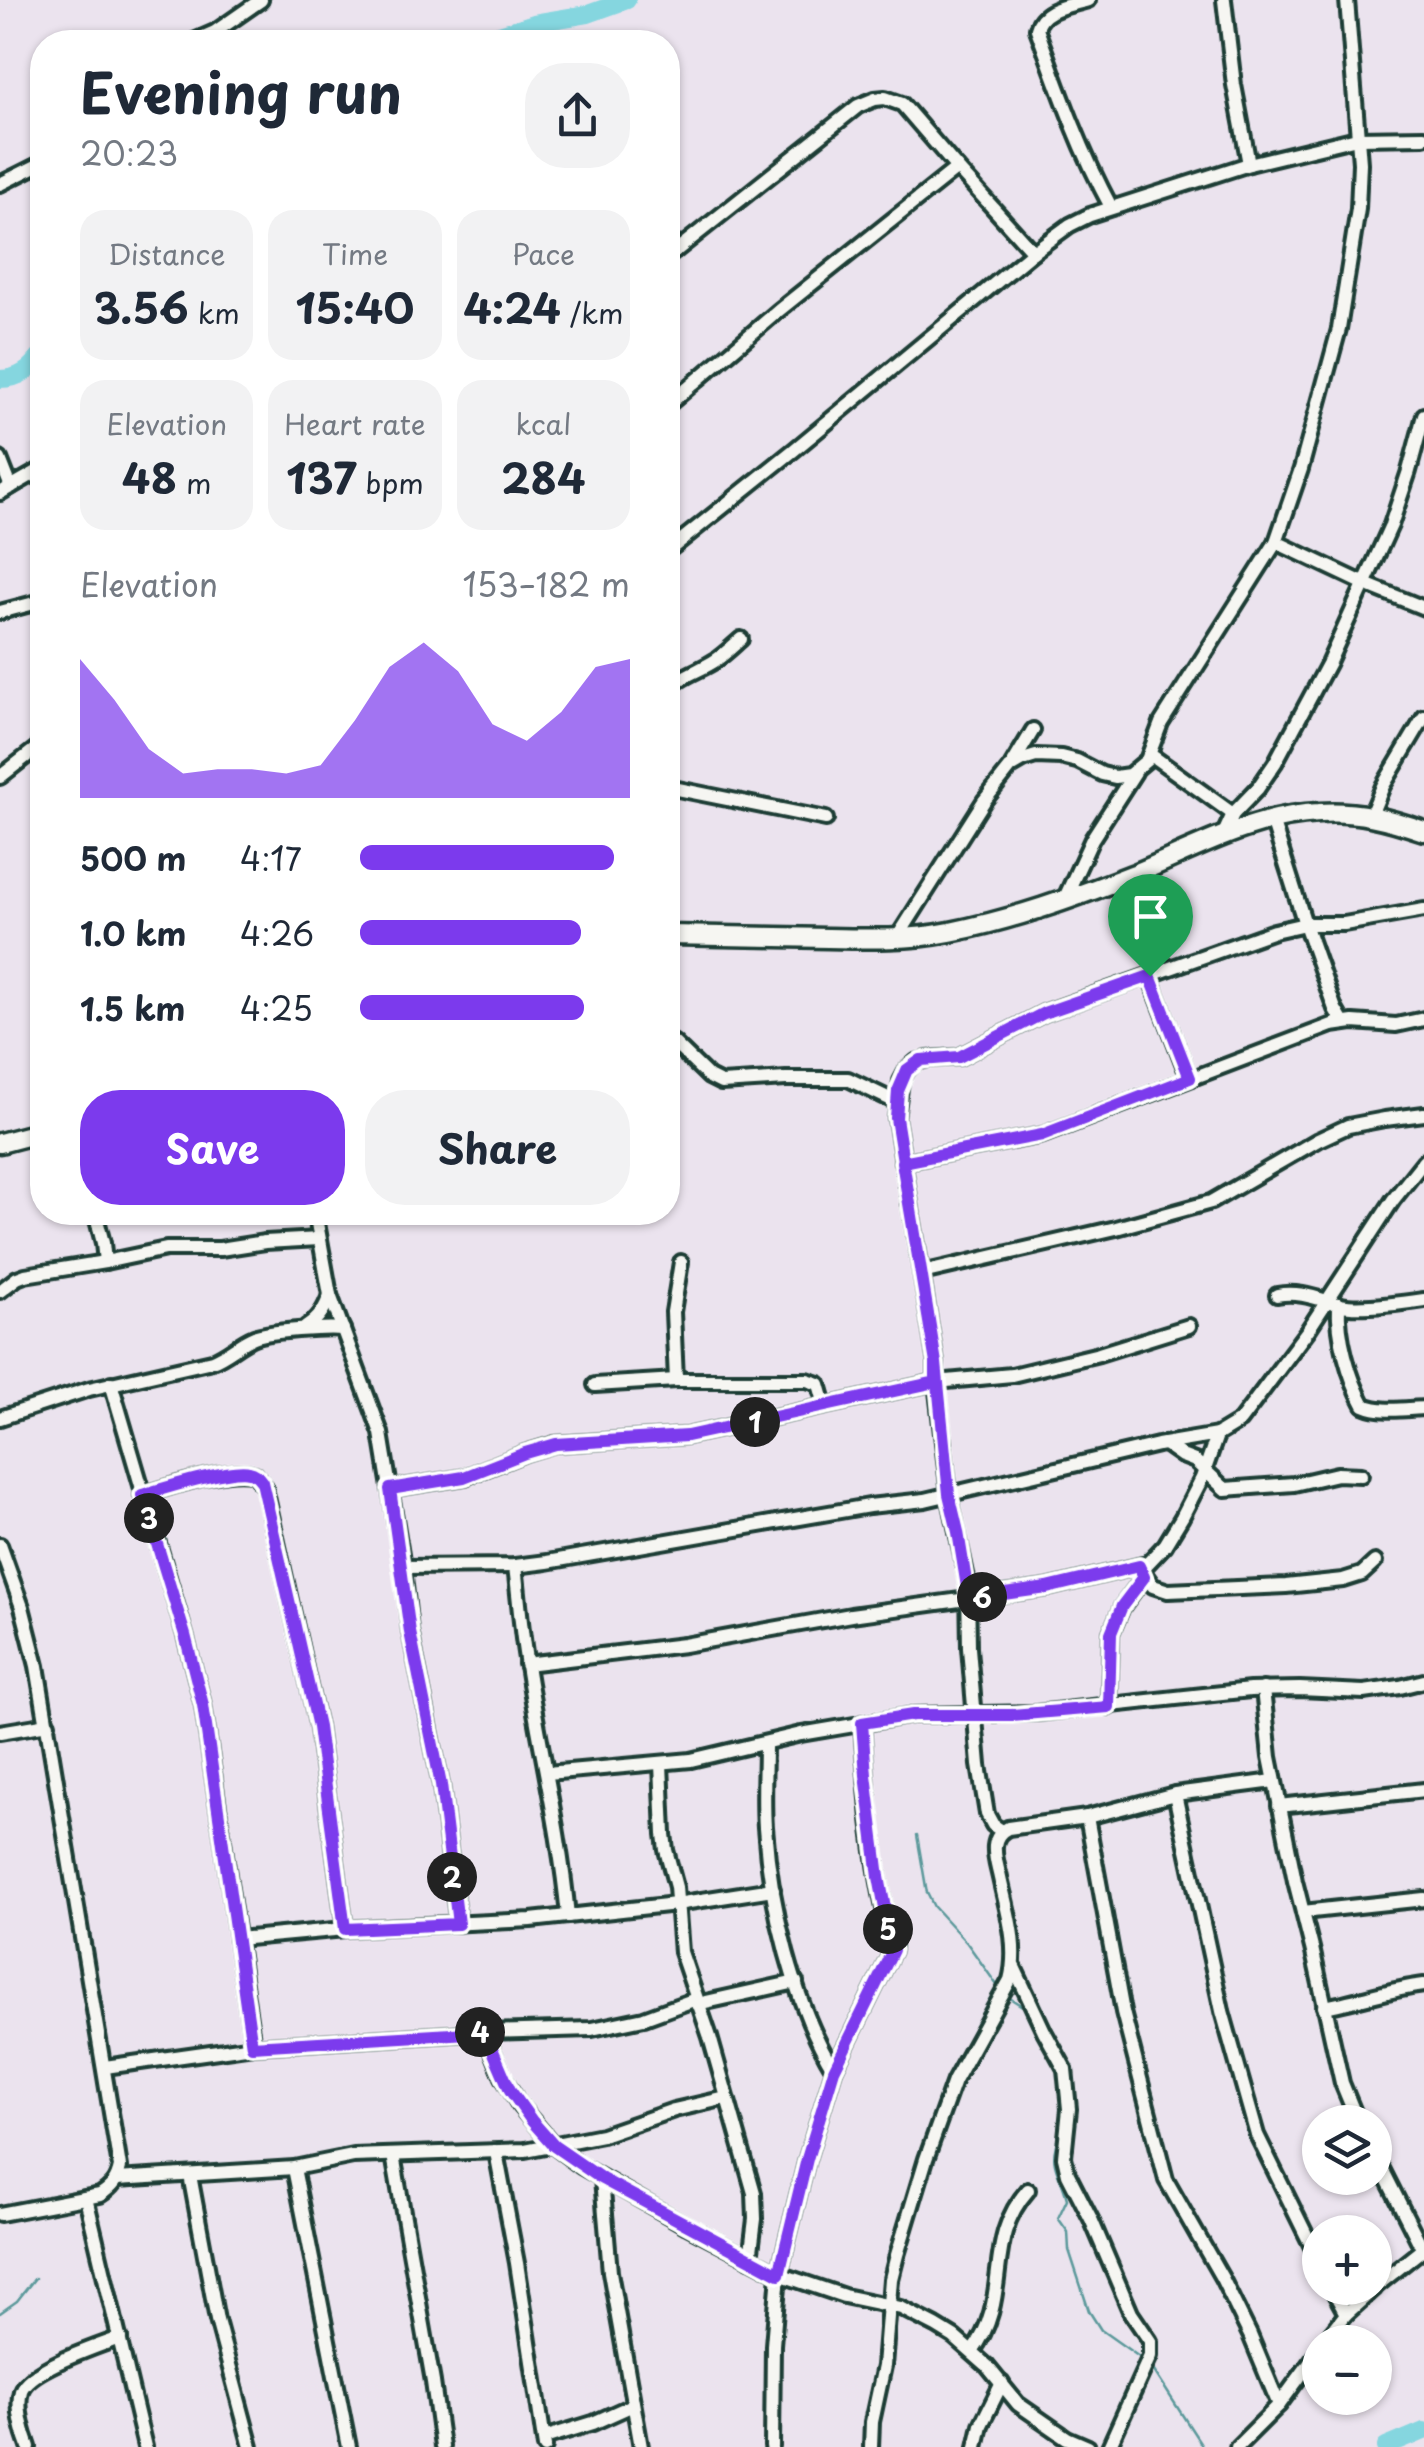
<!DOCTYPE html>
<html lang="en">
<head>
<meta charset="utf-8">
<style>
	body { margin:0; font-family:"Playpen Sans",sans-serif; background:#f2f2f3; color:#1f2937; height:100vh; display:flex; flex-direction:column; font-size:38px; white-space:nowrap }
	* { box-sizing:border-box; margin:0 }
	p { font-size:32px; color:#747a83 }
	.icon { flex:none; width:55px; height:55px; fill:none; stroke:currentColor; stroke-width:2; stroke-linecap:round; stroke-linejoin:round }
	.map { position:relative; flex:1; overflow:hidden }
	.details { position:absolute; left:30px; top:30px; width:650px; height:1195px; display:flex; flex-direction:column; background:#fff; border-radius:40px; box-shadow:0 2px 8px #0004 }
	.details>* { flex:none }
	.buttons { position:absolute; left:1302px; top:2105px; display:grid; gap:20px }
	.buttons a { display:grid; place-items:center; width:90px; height:90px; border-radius:50%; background:#fff; box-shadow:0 2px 8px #0004; font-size:50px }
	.pin { position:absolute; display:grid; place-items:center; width:85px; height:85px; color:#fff; margin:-102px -42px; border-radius:50% 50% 50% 0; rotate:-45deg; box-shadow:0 0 10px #0007 }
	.pin .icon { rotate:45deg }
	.km { position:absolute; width:50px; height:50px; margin:-25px; border-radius:50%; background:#222; color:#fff; font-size:28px; line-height:50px; text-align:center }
	.round { display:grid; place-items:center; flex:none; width:105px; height:105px; border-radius:40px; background:#f2f2f3 }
	.overview { display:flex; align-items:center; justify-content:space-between; height:170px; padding:0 50px }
	h1 { font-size:55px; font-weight:700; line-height:75px }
	.figures { display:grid; grid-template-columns:repeat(3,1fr); gap:15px; height:170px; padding:10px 50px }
	.figures div { display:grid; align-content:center; border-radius:25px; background:#f2f2f3; text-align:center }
	.figures b { font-size:42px; font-weight:700 }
	.figures small { font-size:28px; font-weight:400 }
	.figures p { font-size:28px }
	.chart { height:280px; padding:20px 50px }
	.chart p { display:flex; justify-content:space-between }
	.chart svg { width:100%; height:180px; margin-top:10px; fill:#7c3aed; opacity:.7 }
	.cta { display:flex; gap:20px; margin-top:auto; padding:20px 50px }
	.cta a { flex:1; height:115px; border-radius:40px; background:#7c3aed; color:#fff; font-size:40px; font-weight:700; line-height:115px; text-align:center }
	.cta a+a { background:#f2f2f3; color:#1f2937 }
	ul { padding:0 50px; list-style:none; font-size:32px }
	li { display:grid; grid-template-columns:160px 120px 1fr; align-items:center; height:75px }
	li i { height:25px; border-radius:12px; background:#7c3aed }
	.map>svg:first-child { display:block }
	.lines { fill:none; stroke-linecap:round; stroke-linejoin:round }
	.stream { stroke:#5c999b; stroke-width:2.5 }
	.river { stroke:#85d6df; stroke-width:18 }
	.street-casing { stroke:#1f3d34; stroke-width:20 }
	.secondary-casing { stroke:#1f3d34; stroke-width:25 }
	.street { stroke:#f6f6f2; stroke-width:12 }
	.secondary { stroke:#f6f6f2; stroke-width:18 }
	.route-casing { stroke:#fff; stroke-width:20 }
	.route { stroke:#7c3aed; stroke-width:12 }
</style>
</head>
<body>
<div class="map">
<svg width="1424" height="2447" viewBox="0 0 1424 2447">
	<rect width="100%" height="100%" fill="#ebe3ee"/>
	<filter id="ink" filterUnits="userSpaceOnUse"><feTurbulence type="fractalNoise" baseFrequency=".01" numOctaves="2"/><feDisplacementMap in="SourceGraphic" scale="20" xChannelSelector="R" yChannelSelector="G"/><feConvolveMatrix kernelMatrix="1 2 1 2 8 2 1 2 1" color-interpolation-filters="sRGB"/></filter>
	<g filter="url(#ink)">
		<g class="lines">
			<g class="stream">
				<polyline points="917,1835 927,1893 934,1907 967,1943 999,1988"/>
				<polyline points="1008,1997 1027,2009"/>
				<path d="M1060,2132C1047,2166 1059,2168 1067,2199L1058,2218L1068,2232L1069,2250L1089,2311L1101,2330L1142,2359"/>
				<polyline points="0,2313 17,2301 35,2278"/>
				<polyline points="1152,2368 1203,2447"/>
			</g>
			<g class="river">
				<polyline points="474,42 534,23 588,14 627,0"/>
				<path d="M0,379C20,379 31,369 42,354"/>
				<polyline points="1386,2447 1424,2431"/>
			</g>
			<g class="street-casing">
				<g id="street">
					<path d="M1088,0C1069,6 1042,8 1037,29C1059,90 1080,150 1111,207"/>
					<polyline points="1224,0 1234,85 1249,164"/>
					<polyline points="192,42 215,32 261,0"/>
					<polyline points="0,184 42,163"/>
					<polyline points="668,257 858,106 875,99 885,98 902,104 957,168 1033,252"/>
					<polyline points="668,405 778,311 957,168"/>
					<polyline points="0,459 11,487"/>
					<polyline points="0,493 42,469"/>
					<polyline points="1276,542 1365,584 1424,608"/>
					<polyline points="668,551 794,450 1033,252 1070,225 1090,215 1249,164 1357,138 1424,137"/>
					<polyline points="0,612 42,601"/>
					<path d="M668,690C677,677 702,670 716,660C725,654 733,646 741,639"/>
					<polyline points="1151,755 1233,814"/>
					<polyline points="1012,765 1033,730"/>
					<polyline points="0,777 42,744"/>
					<polyline points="668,787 826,819"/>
					<polyline points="1371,815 1383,786 1424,717"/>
					<polyline points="1272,820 1305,924 1335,1009 1343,1023"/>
					<polyline points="1223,836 1233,814 1258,788 1275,763 1328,664 1391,525 1409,471 1424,415"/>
					<polyline points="1064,900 1092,839 1135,772"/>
					<polyline points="897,938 984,801 1011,767 1023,760 1036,756 1061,757 1077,761 1102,774 1115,777 1129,775 1147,760 1161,723 1276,542 1301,469 1339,329 1358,209 1360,163 1347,0"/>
					<polyline points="1150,977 1189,1078"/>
					<polyline points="668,1042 673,1042 709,1077 721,1083 786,1079 848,1079 896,1102"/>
					<polyline points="902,1162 1043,1135 1332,1025 1353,1022 1396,1025 1424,1019"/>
					<polyline points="95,1212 103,1243 105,1262"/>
					<polyline points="315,1212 330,1295 381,1433 403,1567 410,1631 441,1785 458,1924"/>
					<polyline points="922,1273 1116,1228 1211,1202 1318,1140 1348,1126 1385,1119 1424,1114"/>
					<polyline points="0,1291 17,1278 25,1275 105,1262 166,1249 220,1249 265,1242 319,1239"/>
					<path d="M1277,1295C1299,1290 1321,1300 1341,1305C1360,1309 1404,1303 1424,1300"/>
					<path d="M1339,1304C1337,1335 1349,1378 1364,1405C1382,1413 1404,1409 1424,1408"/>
					<path d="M306,1327C319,1319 325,1309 330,1295"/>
					<polyline points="676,1380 673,1312 681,1262"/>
					<polyline points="111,1383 185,1635 203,1705 253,2046"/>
					<polyline points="595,1385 676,1380 807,1380 819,1384 825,1405"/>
					<path d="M0,1418L89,1389L212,1361C228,1355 239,1343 254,1337C268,1331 327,1327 343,1329"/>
					<polyline points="1165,1444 1182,1456 1195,1461 1225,1489 1294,1484 1337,1474 1361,1475"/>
					<polyline points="390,1489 465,1477 525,1453 555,1444 687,1436 936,1382 1012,1375 1099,1354 1189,1326"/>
					<path d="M142,1495C169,1487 230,1466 255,1474L265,1488L318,1727L345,1929"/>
					<path d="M0,1545L22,1607L37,1666L120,2167C117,2181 112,2187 100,2195L0,2214"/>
					<path d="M515,1566C519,1599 521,1632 527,1665C540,1749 560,1831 568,1916"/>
					<polyline points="1139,1566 1153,1586 1168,1591 1286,1586 1343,1580 1362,1574 1375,1562"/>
					<polyline points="403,1567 515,1566 547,1562 869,1506 925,1500 1158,1445 1217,1435"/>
					<polyline points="526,1664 684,1645 851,1615 1047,1588 1147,1564 1165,1545 1182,1517 1202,1478 1217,1435 1240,1421 1308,1330 1393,1200 1424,1161"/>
					<polyline points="1263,1689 1270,1757 1295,1881 1312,1948 1342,2083 1358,2122"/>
					<polyline points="1109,1707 1111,1633 1122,1607 1144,1577"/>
					<polyline points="0,1732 48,1724"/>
					<path d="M765,1743C765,1771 763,1799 765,1827C770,1904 794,2005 834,2070"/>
					<polyline points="661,1764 664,1834 666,1850 676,1887 681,1952 710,2037 754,2193 755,2219 750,2259"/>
					<polyline points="547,1773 691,1760 801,1734 913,1715 1037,1713 1250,1690 1300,1689 1364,1692 1400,1687 1424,1681"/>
					<polyline points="1175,1794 1222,2011 1257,2135 1320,2263"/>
					<polyline points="1279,1806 1424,1790"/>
					<polyline points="1087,1817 1123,2012 1166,2180 1222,2278 1250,2335 1279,2405"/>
					<polyline points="1002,1831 993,1825 987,1814 979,1765 969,1648 968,1583 949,1494 936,1382 936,1363 896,1118 901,1081 907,1070 916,1062 928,1059 959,1057 1044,1013 1274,931 1305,924 1344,924 1424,910"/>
					<polyline points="1303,1912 1424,1899"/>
					<polyline points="237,1939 345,1929 531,1920 676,1904 773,1889"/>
					<polyline points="1014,1967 1044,2031 1065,2069 1069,2109 1064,2157 1068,2174 1091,2219 1131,2313 1150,2341 1150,2356 1109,2447"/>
					<polyline points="697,2004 796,1982"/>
					<path d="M1324,2007C1358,2001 1390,1989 1424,1985"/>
					<polyline points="485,2032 503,2077 520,2106 554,2146 581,2166 687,2226 779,2274 844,2296 901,2308 936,2326 954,2337 987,2366 1018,2404 1067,2438 1088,2447"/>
					<polyline points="105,2067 253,2046 485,2032 592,2029 644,2018 696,1999"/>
					<polyline points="496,2152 517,2263 545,2447"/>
					<polyline points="393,2155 433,2382 442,2447"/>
					<polyline points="1375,2155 1422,2248"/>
					<polyline points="294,2168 349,2447"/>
					<polyline points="190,2175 217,2320 251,2447"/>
					<polyline points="117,2179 294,2168 353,2156 525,2150 602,2135 674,2110 726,2098"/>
					<polyline points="602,2179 610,2272 641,2447"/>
					<polyline points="86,2198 145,2447"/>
					<polyline points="1375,2287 1424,2248"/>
					<polyline points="1332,2288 1346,2314"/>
					<polyline points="1324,2342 1346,2314 1375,2288"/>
					<path d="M972,2352C1013,2297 982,2242 1028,2190"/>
					<polyline points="544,2438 593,2423 633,2405"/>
					<path d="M29,2447C23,2431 16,2409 21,2391C28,2369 98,2346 120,2338"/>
					<path d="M772,2447L773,2345L779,2274L807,2159L834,2070L893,1950V1945C873,1874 867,1797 862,1723"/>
					<path d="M871,2447L872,2422L884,2366L891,2279L897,2255L926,2159L954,2081L1010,1980C1019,1946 1007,1911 1000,1878C998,1868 994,1857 995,1846C996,1837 1000,1832 1008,1828L1087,1817L1175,1794L1274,1781"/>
					<polyline points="976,2447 981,2425 1002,2383"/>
					<polyline points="1237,2447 1279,2405 1320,2349"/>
				</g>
			</g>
			<g class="secondary-casing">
				<g id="secondary">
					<path d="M668,935C721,936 774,937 828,938C869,939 910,940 950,932C1012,920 1073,898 1132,875C1193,850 1252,816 1319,813C1356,810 1389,819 1424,831"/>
					<polyline points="0,1143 42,1132"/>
				</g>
			</g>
			<use href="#street" class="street"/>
			<use href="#secondary" class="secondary"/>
		</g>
	</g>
	<g class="lines" filter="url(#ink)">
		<g class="route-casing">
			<path id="route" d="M1150,976L1044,1013L959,1057L921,1060L907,1070L898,1091L896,1118L936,1363V1382L687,1436L556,1444L525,1453L464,1477L390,1489L410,1632L441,1785L458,1924L345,1929L318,1727L262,1482C258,1477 256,1473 249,1472C232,1467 162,1489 142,1495L185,1635L203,1705L252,2046L485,2032L510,2090L532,2121L554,2146L602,2179L779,2274L807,2159L834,2070L893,1950L879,1877L866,1775L862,1723L913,1715H1012L1109,1707L1111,1633L1122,1606L1144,1577L1139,1566L1047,1588L969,1599L958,1532L949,1494L936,1363L902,1162L1042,1135L1190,1078L1150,976"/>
		</g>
		<use href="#route" class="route"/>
	</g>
</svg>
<div class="buttons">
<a><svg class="icon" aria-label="layers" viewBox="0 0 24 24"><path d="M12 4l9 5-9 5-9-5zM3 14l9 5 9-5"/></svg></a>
<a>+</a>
<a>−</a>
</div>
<div class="pin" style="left:1150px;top:976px;background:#1e9e55"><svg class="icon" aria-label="arrive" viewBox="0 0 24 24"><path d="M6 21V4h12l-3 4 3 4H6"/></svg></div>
<b class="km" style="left:755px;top:1422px">1</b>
<b class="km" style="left:452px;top:1877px">2</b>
<b class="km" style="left:149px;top:1518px">3</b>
<b class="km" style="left:480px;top:2032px">4</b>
<b class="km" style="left:888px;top:1929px">5</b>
<b class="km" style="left:982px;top:1597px">6</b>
<section class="details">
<div class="overview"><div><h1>Evening run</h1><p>20:23</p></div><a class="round"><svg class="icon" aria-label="share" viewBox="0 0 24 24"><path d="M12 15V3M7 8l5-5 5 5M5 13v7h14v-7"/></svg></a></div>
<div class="figures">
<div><p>Distance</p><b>3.56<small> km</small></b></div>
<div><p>Time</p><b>15:40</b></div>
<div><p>Pace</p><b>4:24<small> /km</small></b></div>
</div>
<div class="figures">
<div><p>Elevation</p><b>48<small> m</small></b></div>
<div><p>Heart rate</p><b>137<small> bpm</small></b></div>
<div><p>kcal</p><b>284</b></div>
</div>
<div class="chart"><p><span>Elevation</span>153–182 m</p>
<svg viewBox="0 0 160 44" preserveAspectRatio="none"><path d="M0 44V10L10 20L20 32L30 38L40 37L50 37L60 38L70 36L80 25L90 12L100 6L110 13L120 26L130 30L140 23L150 12L160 10V44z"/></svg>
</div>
<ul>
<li><b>500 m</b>4:17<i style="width:94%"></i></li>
<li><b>1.0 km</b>4:26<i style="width:82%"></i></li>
<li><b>1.5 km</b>4:25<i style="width:83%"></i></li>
</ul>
<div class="cta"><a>Save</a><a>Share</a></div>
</section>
</div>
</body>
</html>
